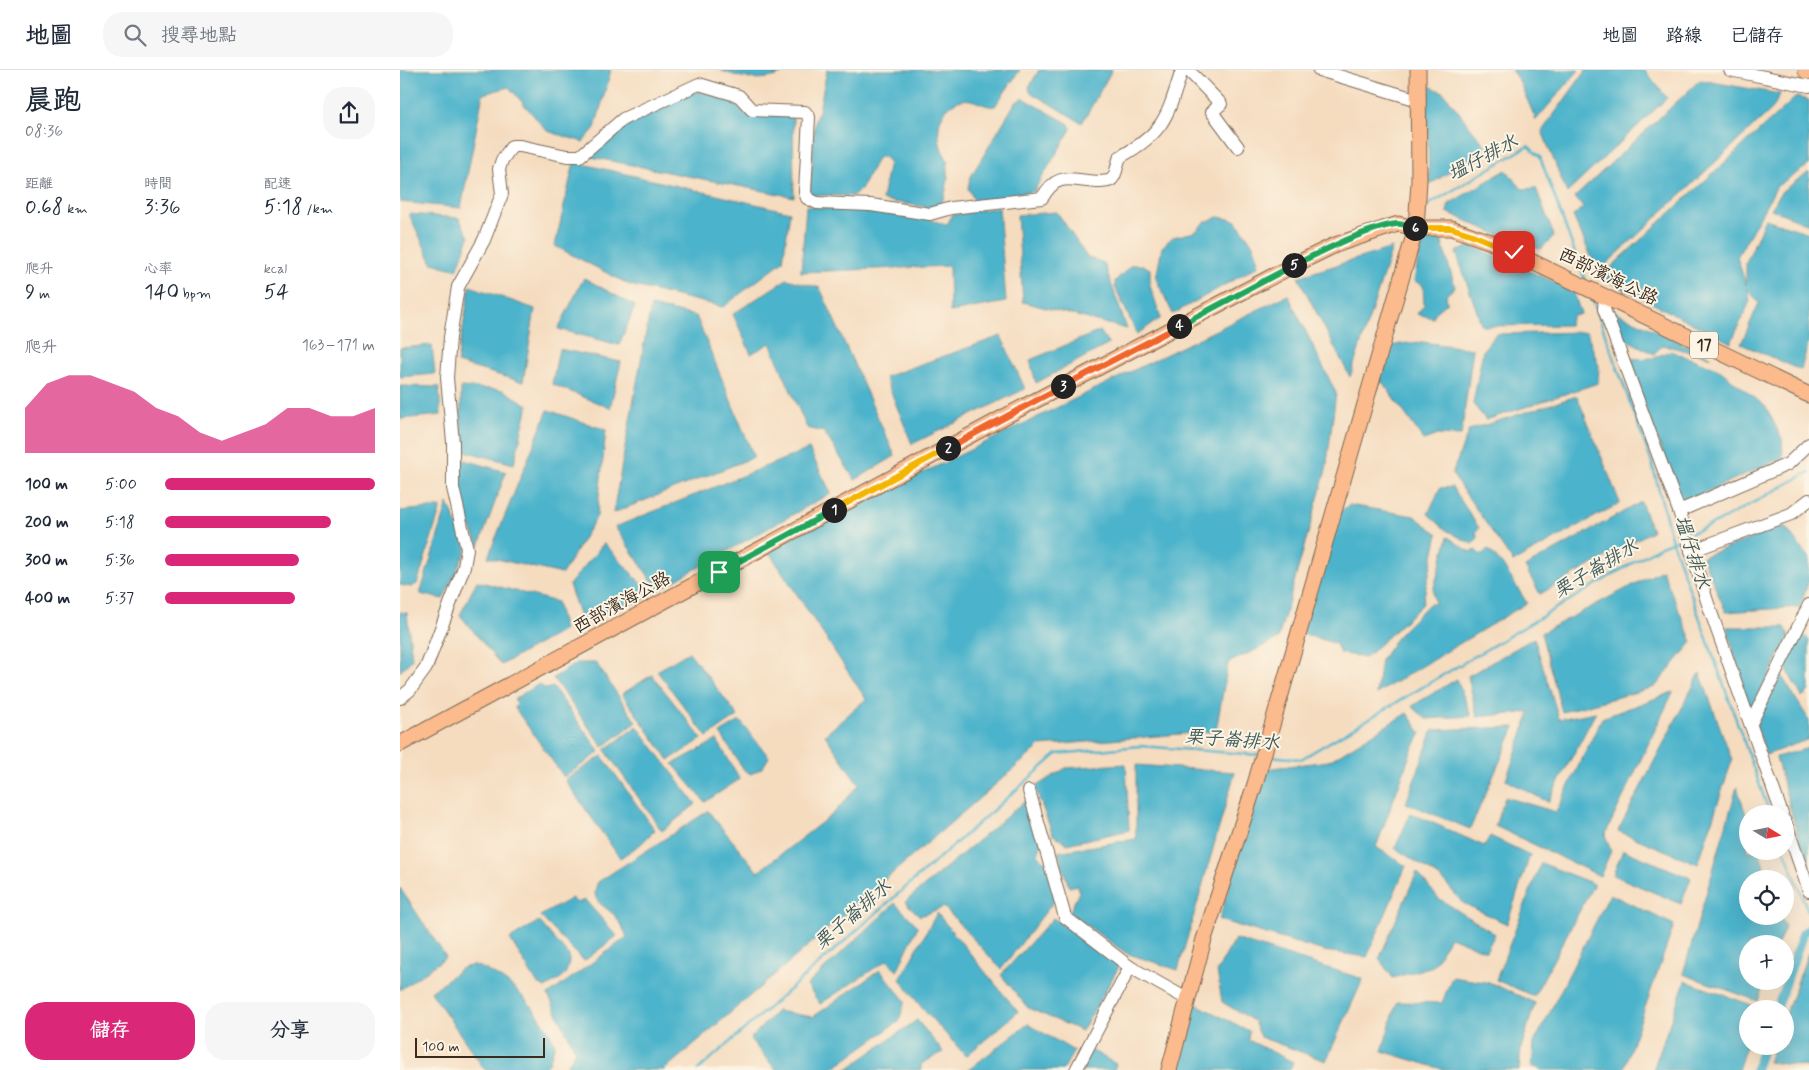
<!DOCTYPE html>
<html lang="zh-TW">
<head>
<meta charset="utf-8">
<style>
	body { margin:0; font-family:Mynerve,"LXGW WenKai TC",sans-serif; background:#f6f6f7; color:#1f2937; height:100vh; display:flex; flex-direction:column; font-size:19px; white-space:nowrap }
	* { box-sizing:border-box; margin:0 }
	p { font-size:16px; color:#747a83 }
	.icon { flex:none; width:28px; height:28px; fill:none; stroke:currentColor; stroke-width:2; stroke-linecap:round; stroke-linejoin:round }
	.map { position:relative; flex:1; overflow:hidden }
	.panel { display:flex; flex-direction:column; background:#fff; width:400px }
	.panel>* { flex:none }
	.needle { width:32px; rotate:100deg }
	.tools { position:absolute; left:1339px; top:735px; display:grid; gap:10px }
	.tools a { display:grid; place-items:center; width:55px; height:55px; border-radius:50%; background:#fff; box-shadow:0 5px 20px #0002; font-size:25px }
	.scale { position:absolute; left:15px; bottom:12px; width:130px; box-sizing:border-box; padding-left:5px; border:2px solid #3b2a1e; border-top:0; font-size:14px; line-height:18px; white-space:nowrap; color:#3b2a1e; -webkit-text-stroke:4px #fcf5e5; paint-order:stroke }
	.pin { position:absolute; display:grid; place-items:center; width:42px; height:42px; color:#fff; margin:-21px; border-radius:10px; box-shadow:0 2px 8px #0006 }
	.km { position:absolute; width:25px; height:25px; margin:-12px; border-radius:50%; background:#222; color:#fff; font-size:14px; line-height:25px; text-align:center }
	.round { display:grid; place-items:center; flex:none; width:52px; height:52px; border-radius:20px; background:#f6f6f7 }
	.overview { display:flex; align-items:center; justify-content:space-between; height:85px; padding:0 25px }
	h1 { font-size:28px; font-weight:600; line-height:38px }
	.metrics { display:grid; grid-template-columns:repeat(3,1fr); gap:8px; height:85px; padding:5px 25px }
	.metrics div { display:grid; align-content:center }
	.metrics b { font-size:21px; font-weight:600 }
	.metrics small { font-size:14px; font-weight:400 }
	.metrics p { font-size:14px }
	.chart { height:140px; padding:10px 25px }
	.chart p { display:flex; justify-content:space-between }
	.chart svg { width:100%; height:90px; margin-top:5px; fill:#db2777; opacity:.7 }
	.cta { display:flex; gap:10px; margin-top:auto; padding:10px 25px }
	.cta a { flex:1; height:58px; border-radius:20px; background:#db2777; color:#fff; font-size:20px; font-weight:600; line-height:58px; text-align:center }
	.cta a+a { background:#f6f6f7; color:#1f2937 }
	ul { padding:0 25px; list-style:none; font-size:16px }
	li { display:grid; grid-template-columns:80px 60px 1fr; align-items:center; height:38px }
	li i { height:12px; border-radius:6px; background:#db2777 }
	header { display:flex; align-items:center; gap:30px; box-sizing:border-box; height:70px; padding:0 25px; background:#fff; border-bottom:1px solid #e0e1e3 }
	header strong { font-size:24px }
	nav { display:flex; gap:28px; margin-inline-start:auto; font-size:18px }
	.search { width:350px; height:45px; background:#f6f6f7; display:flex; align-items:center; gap:12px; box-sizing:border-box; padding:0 18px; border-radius:20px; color:#747a83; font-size:19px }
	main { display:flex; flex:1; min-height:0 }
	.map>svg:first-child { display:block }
	.water { fill:#4cb3cb; stroke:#446e74 }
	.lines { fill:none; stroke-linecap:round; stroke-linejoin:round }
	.stream { stroke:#4cb3cb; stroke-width:2.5 }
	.canal { stroke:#4cb3cb; stroke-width:9 }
	.minor-casing { stroke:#7c6856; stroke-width:14 }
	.major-casing { stroke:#7c6856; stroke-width:17 }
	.highway-casing { stroke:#7c6856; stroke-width:19 }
	.minor { stroke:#fff; stroke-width:12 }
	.major { stroke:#fbbb8c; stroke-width:15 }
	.highway { stroke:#fbbb8c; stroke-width:18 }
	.split-1-casing { stroke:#fff; stroke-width:10 }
	.split-2-casing { stroke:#fff; stroke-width:10 }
	.split-3-casing { stroke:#fff; stroke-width:10 }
	.split-4-casing { stroke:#fff; stroke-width:10 }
	.split-5-casing { stroke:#fff; stroke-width:10 }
	.split-6-casing { stroke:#fff; stroke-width:10 }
	.split-7-casing { stroke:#fff; stroke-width:10 }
	.split-1 { stroke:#22a559; stroke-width:6 }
	.split-2 { stroke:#f5b400; stroke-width:6 }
	.split-3 { stroke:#f0652b; stroke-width:6 }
	.split-4 { stroke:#f0652b; stroke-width:6 }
	.split-5 { stroke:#22a559; stroke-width:6 }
	.split-6 { stroke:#22a559; stroke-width:6 }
	.split-7 { stroke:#f5b400; stroke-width:6 }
	.labels { text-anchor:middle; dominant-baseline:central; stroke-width:4; stroke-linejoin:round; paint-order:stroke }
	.shield { fill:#fcf5e5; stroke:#75675a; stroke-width:1 }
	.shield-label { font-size:16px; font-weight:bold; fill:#3b2a1e }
	.street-label { font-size:18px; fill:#3b2a1e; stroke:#fcf5e5 }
	.water-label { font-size:19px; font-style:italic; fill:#415a5b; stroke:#fcf5e5 }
</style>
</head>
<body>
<header>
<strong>地圖</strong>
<div class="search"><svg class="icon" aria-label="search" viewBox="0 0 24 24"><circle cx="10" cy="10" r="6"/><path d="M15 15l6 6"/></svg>搜尋地點</div>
<nav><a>地圖</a><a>路線</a><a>已儲存</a></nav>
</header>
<main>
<section class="panel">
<div class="overview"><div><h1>晨跑</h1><p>08:36</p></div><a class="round"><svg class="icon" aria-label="share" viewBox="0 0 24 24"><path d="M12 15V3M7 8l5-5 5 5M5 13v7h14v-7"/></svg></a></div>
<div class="metrics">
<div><p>距離</p><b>0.68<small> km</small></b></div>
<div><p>時間</p><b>3:36</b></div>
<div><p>配速</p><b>5:18<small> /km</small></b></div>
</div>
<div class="metrics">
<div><p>爬升</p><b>9<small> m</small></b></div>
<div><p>心率</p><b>140<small> bpm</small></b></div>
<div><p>kcal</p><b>54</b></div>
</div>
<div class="chart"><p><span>爬升</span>163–171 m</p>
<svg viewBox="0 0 160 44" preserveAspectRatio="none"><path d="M0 44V22L10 10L20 6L30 6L40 10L50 14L60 22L70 26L80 34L90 38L100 34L110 30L120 22L130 22L140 26L150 26L160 22V44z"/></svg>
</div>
<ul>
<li><b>100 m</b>5:00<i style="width:100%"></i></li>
<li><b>200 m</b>5:18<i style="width:79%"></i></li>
<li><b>300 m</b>5:36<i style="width:64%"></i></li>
<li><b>400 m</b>5:37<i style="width:62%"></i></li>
</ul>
<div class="cta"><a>儲存</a><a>分享</a></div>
</section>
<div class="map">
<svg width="1409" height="1000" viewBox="0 0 1409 1000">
	<rect width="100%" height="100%" fill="#fcf5e5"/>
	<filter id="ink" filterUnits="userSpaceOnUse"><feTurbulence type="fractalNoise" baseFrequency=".02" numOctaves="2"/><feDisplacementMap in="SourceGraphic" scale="10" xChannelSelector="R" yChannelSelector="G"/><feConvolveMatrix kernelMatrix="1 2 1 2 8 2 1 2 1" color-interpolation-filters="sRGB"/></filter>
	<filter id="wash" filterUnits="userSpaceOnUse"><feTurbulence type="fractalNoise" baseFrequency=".0096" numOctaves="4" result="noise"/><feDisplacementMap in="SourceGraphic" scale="20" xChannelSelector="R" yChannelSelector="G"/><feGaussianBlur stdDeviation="1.12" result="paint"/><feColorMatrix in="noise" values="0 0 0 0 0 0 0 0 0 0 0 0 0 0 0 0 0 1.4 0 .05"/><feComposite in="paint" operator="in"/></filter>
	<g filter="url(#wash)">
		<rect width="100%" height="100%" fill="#f5dcbf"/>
		<g class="water">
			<polygon points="0,0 211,0 195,58 183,72 147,61 109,17 83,24 61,138 0,132"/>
			<path d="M320,0H388C368,14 341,9 320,0Z"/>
			<path d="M427,0H620L595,36C583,38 574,27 562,30C540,36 535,57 541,77C542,82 546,86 547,91C550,105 546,128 538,139L482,130L489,91L484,87H478L461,119L452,126L413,125L410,123L415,50L419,41Z"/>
			<polygon points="639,0 712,0 682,53 630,22 629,17"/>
			<polygon points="1111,0 1179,0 1136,50 1119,11"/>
			<polygon points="1186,0 1245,0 1267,28 1167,123 1142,61"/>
			<polygon points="1300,10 1380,24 1373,38 1198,202 1173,146 1183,138 1175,127"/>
			<polygon points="1027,15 1043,22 1087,78 1029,115"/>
			<polygon points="295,21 327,26 345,44 393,47 394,127 186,86 224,52"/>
			<polygon points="1396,27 1409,30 1409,95 1377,116 1337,187 1346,215 1346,193 1365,149 1409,163 1409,269 1401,300 1341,274 1359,233 1347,218 1350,231 1331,273 1206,210 1210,198"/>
			<polygon points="621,29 625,29 669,54 671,59 634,121 575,132 568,118 570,108 615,33"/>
			<polygon points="174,92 390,142 383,191 323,237 230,215 155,176"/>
			<polygon points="1106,100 1122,119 1136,118 1154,166 1141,179 1121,175 1047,142 1049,134"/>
			<polygon points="1409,102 1409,154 1371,139 1382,121"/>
			<polygon points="406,136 525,148 547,155 552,145 599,137 606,232 550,242 549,196 401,202"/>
			<polygon points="657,142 687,187 704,193 727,259 623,232 617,145"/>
			<polygon points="9,144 59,148 69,167 57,200 32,193"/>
			<path d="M818,147L835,150C845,164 859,177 858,196L773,244L756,209L762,177L773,167L795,162L805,152Z"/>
			<polygon points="1041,169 1055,217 1046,225 1047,233 1035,243 1033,248 1017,244 1024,235 1023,215 1014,211 1022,170"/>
			<polygon points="1071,176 1173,220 1181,244 1172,246 1169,255 1082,256 1056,182"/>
			<polygon points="992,178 950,307 898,207"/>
			<polygon points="731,195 743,195 750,199 750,216 761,248 737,264 715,217 715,211"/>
			<polygon points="184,208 235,236 219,275 158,259"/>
			<polygon points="387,209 420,218 495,386 455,410 424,362 407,358 370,273 351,284 333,244"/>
			<polygon points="70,216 135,239 123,312 57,293"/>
			<path d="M888,225L936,323L926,400L878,569L828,593L816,661L640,676L264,1000H164L176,981L148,925L227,867C224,860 220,852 215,846C203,833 189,833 198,812L308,741L358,802L434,743L459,715L425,665L466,629L367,479Z"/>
			<polygon points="251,236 296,246 354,387 213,443"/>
			<polygon points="1213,241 1312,287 1263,275 1254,284 1218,265"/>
			<polygon points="700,261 709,274 636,313 630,290"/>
			<polygon points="1187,262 1199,296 1198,313 1086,350 1073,334 1083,280 1096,264"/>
			<polygon points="601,266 625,319 512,374 485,307"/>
			<path d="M1022,272L1073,279L1061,366L1037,365L1024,370L983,313L976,311C987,274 983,275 1022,272Z"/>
			<polygon points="32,275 35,304 0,307 0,278"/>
			<polygon points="159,279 221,292 210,338 152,314"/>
			<polygon points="1270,281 1317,298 1366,337 1382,369 1383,387 1282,433 1227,289 1253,288"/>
			<polygon points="0,316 39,317 41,345 0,349"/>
			<polygon points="61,317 103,320 128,335 114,394 61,380"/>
			<polygon points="1177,326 1220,433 1113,492 1052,404 1069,360"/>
			<polygon points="148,340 206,360 197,446 162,504 88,487"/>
			<polygon points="409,379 431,423 258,520 215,457"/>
			<polygon points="62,389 106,402 79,476 53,418"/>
			<polygon points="1052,417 1079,458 1076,462 1078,468 1072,474 1046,460 1028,444 1040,418"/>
			<polygon points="1241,432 1252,461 1140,524 1125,497"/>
			<polygon points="48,433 67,479 43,529 20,524"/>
			<polygon points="949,435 1014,446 1038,464 1022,535 965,588 940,583 936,574 902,563 936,444"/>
			<polygon points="41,437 17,514 11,517 0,515 0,441"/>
			<polygon points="1384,456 1409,488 1409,510 1400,537 1326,542 1302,487"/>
			<polygon points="1048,467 1070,482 1075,480 1081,485 1088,479 1102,494 1127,533 976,624 981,590 1000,563 1029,534 1035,534 1033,521"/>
			<polygon points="204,473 242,515 247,528 182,552 169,515"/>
			<polygon points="1262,500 1292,572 1255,617 1162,642 1141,563"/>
			<polygon points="77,511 157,532 164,560 101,595 60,545"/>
			<polygon points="0,542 7,543 12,589 0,602"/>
			<polygon points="1327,557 1385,557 1389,566 1350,643"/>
			<polygon points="1401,563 1409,570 1409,621 1402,627 1384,595"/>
			<polygon points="1134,568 1159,649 1196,642 1148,732 1106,710 1130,642 1077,647 1068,606"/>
			<polygon points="289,582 338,646 307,667 257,601"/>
			<polygon points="177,593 196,593 236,652 203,677 153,608"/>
			<polygon points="1300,603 1332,690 1298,794 1218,761"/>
			<polygon points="252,605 302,669 269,690 222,624"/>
			<polygon points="1381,605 1409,650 1409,669 1366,685 1356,654"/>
			<polygon points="1057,609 1071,646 1026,649 1012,636"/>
			<polygon points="139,614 146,619 153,617 200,682 164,707 114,637 118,634 114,629"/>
			<polygon points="1273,622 1205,765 1211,781 1200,806 1095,756 1105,727 1156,742 1202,648"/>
			<polygon points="1007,643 1021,663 1011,682 976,777 1006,796 967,887 924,881 819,850 864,699 929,691"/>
			<polygon points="340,651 369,687 363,697 351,704 344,700 320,663"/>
			<polygon points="237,656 296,734 262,761 205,680"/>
			<polygon points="1115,657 1070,759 1006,733 1033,660"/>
			<polygon points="317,670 340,709 305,732 273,694"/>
			<polygon points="1409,678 1409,801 1408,802 1376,687"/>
			<polygon points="202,686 255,760 241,774 220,788 165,710"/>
			<polygon points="726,694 729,760 667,774 653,765 635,717 666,698"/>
			<polygon points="736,695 835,702 778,900 726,883 669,843 679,822 678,815 669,817 658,782 736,769"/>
			<polygon points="1337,717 1347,748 1348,781 1359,781 1368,809 1348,809 1348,846 1381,846 1385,857 1378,874 1348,874 1348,911 1365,911 1358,931 1283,904"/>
			<polygon points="630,727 643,769 638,785 649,795 658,826 601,899 544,837 520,846 505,832"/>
			<polygon points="1011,743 1084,776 1090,766 1130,785 1107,854 1063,833 1041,808 995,778"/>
			<polygon points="1223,780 1291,808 1281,834 1213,805"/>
			<polygon points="1141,793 1194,814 1134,926 1096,910"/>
			<polygon points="1017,802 1038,828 1095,864 1086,881 1050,867 1033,896 993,908 979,889"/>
			<polygon points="0,818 46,887 0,920"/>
			<polygon points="1210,824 1274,855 1223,1000 1142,1000 1132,996 1134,973"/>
			<polygon points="172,828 177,833 185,830 217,866 184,891 140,846"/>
			<polygon points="495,833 518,856 497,901 487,890 420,934 407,915"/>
			<polygon points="537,843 618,942 566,986 522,938 500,909"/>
			<polygon points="653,848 720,895 682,961 628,938 601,905"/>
			<path d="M139,851L169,886C169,907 161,908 145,918L137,913L110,869Z"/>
			<polygon points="835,869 963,909 926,991 860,967 854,951 822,932 817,901"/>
			<polygon points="1408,883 1409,997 1368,992 1374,976 1385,976 1385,946"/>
			<path d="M74,895C112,908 138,939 155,974L149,993L143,1000H85L31,922L62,898Z"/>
			<polygon points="480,900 505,931 499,951 430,1000 376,1000 350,969 377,941 413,947"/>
			<polygon points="1052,907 1091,913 1135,933 1121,978 1119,1000 1045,1000 982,981 997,932 1042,933"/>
			<polygon points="1285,911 1360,938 1348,939 1347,973 1338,1000 1253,1000"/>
			<polygon points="796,934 849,961 848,970 893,992 890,1000 777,1000"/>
			<polygon points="517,950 543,982 521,994 521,1000 446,1000"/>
			<polygon points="628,954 674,981 663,1000 568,1000"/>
			<polygon points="689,979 716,994 714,1000 678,1000"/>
		</g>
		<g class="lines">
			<g class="stream">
				<polyline points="1028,135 1128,76 1140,87 1185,210"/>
				<polyline points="1192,228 1252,393 1272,471 1370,744"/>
				<polyline points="1291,463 1318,452 1409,402"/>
				<polyline points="869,686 901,689 1261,476 1284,467"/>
				<polyline points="1385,781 1409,844"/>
				<polyline points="298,1000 657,684 740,676 859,685"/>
			</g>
			<g class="canal">
				<polyline points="1377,939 1403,863 1409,859"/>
				<polyline points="1355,1000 1364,976"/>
			</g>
		</g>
	</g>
	<g filter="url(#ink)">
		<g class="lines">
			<g class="minor-casing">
				<g id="minor">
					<polyline points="788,0 821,34 812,42 838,77"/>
					<polyline points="919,0 1018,30"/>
					<polyline points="1330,0 1409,16"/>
					<polyline points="1205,227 1204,239 1279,441 1307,531 1382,744"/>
					<polyline points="1279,441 1388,394 1409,374"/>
					<polyline points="1291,481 1391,444 1409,430"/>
					<path d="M0,628L10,620L26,598L64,497L67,479L53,418V372L47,308L50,267L58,217L84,170L102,124L99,99L102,90L112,76H120L167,86H180L223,49L299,14L339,26L352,40L405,42L409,47L405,122L407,128L417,133L471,135L530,144L551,138L642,128C659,99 672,112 701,112C705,111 709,112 712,109C717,104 717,93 720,87C765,62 767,47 782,0"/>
					<polyline points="1351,653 1409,535"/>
					<polyline points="629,721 665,847 730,897 787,929"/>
					<polyline points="1385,751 1409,821"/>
					<polyline points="676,1000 730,897"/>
				</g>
			</g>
			<g class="major-casing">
				<g id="major">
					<polyline points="0,674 606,346 894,195 935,175 998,154 1016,158 1051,158 1091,172 1409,325"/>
					<polyline points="769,1000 804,869 855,714 1016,158 1019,111 1018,0"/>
				</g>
			</g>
			<g class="highway-casing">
				<polyline id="highway" points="1407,0 1409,0"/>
			</g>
			<use href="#minor" class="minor"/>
			<use href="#major" class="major"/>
			<use href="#highway" class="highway"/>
		</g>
	</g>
	<g class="lines" filter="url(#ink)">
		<g class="split-1-casing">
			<polyline id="split-1" points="319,502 434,440"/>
		</g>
		<g class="split-2-casing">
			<polyline id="split-2" points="434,440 548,378"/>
		</g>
		<g class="split-3-casing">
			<polyline id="split-3" points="548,378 663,316"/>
		</g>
		<g class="split-4-casing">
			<polyline id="split-4" points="663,316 779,256"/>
		</g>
		<g class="split-5-casing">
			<polyline id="split-5" points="779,256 894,195"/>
		</g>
		<g class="split-6-casing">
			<path id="split-6" d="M894,195C921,182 967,158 996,154C1002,153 1010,157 1015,158"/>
		</g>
		<g class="split-7-casing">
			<polyline id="split-7" points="1015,158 1051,158 1070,164 1114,182"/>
		</g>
		<use href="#split-1" class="split-1"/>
		<use href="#split-2" class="split-2"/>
		<use href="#split-3" class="split-3"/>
		<use href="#split-4" class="split-4"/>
		<use href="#split-5" class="split-5"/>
		<use href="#split-6" class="split-6"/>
		<use href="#split-7" class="split-7"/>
	</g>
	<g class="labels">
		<rect class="shield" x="1290" y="261.5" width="28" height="27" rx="4"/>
		<g class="shield-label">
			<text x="1304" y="275">17</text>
		</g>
		<g class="street-label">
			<text transform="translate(1208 207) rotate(26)">西部濱海公路</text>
			<text transform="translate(222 533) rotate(-29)">西部濱海公路</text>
		</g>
		<g class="water-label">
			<text transform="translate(1083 88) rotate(-28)">塭仔排水</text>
			<text transform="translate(1292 482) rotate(72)">塭仔排水</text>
			<text transform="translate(1196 499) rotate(-31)">栗子崙排水</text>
			<text transform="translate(832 670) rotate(4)">栗子崙排水</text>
			<text transform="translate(453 845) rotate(-41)">栗子崙排水</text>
		</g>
	</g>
</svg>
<div class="tools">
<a><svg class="needle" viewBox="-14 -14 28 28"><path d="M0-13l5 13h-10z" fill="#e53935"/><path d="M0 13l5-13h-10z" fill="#747a83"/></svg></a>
<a><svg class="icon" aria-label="locate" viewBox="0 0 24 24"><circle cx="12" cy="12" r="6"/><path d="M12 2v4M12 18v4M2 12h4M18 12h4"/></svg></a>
<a>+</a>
<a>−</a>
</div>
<div class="scale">100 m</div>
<div class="pin" style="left:319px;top:502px;background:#1e9e55"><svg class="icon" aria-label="arrive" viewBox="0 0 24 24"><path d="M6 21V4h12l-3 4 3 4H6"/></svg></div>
<div class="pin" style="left:1114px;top:182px;background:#d93025"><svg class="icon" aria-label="check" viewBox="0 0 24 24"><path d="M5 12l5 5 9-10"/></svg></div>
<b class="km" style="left:434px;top:440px">1</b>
<b class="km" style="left:548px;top:378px">2</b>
<b class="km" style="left:663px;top:316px">3</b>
<b class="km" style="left:779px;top:256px">4</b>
<b class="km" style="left:894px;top:195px">5</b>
<b class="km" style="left:1015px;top:158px">6</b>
</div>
</main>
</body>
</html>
